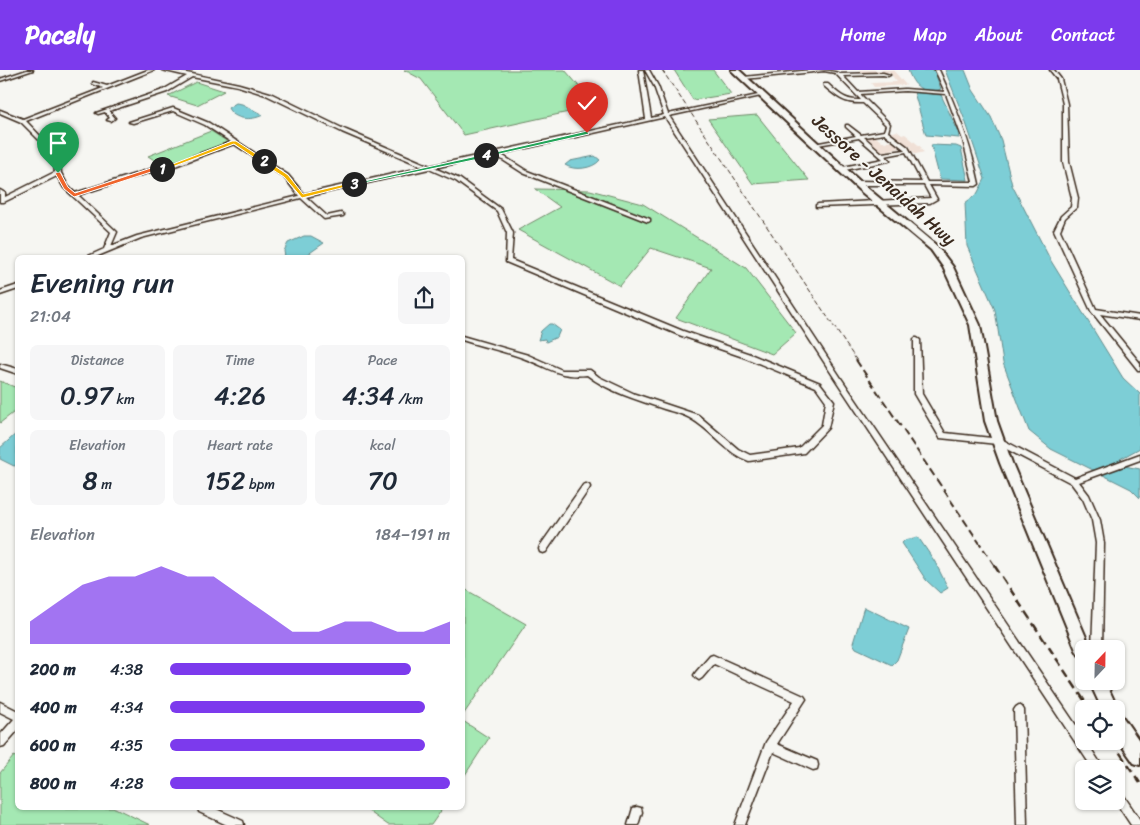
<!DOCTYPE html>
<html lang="en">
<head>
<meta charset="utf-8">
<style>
	body { margin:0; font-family:Sriracha,sans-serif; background:#f6f6f7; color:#1f2937; height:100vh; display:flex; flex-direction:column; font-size:19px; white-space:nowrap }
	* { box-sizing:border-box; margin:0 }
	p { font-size:16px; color:#747a83 }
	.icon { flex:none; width:28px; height:28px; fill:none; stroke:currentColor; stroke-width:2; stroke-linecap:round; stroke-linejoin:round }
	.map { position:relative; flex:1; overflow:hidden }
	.sheet { position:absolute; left:15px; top:185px; width:450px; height:555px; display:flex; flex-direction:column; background:#fff; border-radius:8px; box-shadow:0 1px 4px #0004 }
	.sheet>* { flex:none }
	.needle { width:32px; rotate:22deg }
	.tools { position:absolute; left:1075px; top:570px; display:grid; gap:10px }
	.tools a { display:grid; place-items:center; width:50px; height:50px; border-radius:8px; background:#fff; box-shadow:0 1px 4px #0004; font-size:25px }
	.pin { position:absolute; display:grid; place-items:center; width:42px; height:42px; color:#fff; margin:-51px -21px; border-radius:50% 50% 50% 0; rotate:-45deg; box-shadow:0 0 5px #0007 }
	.pin .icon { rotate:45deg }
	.km { position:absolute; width:25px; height:25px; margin:-12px; border-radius:50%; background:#222; color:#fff; font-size:14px; line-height:25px; text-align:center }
	.round { display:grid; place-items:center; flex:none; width:52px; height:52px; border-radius:8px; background:#f6f6f7 }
	.overview { display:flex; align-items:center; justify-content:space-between; height:85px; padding:0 15px }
	h1 { font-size:28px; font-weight:600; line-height:38px }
	.metrics { display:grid; grid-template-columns:repeat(3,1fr); gap:8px; height:85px; padding:5px 15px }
	.metrics div { display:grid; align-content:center; border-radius:8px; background:#f6f6f7; text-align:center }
	.metrics b { font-size:25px; font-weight:600 }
	.metrics small { font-size:14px; font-weight:400 }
	.metrics p { font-size:14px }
	.chart { height:140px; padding:10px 15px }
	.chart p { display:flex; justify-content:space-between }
	.chart svg { width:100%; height:90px; margin-top:5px; fill:#7c3aed; opacity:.7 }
	ul { padding:0 15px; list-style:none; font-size:16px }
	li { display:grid; grid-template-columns:80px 60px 1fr; align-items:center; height:38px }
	li i { height:12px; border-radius:6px; background:#7c3aed }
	header { display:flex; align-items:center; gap:30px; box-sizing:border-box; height:70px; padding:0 25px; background:#7c3aed; color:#fff }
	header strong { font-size:24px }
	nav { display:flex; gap:28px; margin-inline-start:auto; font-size:18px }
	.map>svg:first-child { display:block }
	.built { fill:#f0e0d6 }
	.green { fill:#a4e8b3; stroke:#708968 }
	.water { fill:#7dced6; stroke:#638c8c }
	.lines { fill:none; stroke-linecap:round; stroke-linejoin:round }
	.minor-casing { stroke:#3b2a1e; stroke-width:3 }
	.trunk-casing { stroke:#3b2a1e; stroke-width:4 }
	.minor { fill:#f6f6f2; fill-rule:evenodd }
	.trunk { fill:#f6f6f2; fill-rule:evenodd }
	.rail-far2 { stroke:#3b2a1e; stroke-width:1; stroke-dasharray:5 2.5; stroke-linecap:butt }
	.rail-far1 { stroke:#3b2a1e; stroke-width:2; stroke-dasharray:8 4; stroke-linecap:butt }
	.rail { stroke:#3b2a1e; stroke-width:2.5; stroke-dasharray:9 5; stroke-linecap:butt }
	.split-1 { fill:#f0652b; stroke:#fff }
	.split-2 { fill:#f5b400; stroke:#fff }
	.split-3 { fill:#f5b400; stroke:#fff }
	.split-4 { fill:#22a559; stroke:#fff }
	.split-5 { fill:#22a559; stroke:#fff }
	.labels { text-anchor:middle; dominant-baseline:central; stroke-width:4; stroke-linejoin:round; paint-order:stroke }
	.street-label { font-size:18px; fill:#3b2a1e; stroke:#f6f6f2 }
</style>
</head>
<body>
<header>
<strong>Pacely</strong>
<nav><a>Home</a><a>Map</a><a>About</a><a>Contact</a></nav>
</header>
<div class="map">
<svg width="1140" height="755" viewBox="0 0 1140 755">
	<rect width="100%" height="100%" fill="#f6f6f2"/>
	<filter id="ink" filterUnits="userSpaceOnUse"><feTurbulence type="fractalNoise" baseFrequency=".02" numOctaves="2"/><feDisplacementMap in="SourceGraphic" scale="10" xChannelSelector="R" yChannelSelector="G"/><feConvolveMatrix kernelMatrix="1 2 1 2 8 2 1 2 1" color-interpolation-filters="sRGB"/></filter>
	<g filter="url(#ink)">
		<g class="built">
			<polygon points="859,0 893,0 906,15 874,17 871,13 897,12 889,2 861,2"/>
			<polygon points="897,61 902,65 905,64 922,78 920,79 924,82 916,84 908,78 912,77 903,73 897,76 900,78 880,82 864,68 875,66 882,72 899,71 889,63"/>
		</g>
		<g class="green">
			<polygon points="404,0 565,0 596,36 464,65 421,9"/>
			<polygon points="674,0 713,0 731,24 693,30"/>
			<polygon points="196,12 224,21 197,35 168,26"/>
			<polygon points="757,45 809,110 753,114 708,49"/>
			<polygon points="211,61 228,72 165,97 148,86"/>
			<polygon points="535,119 590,120 643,134 746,198 796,263 772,284 676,248 711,198 651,178 620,216 518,160 560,137"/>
			<polygon points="0,311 17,318 18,339 0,353"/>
			<polygon points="463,518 526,554 463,645"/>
			<polygon points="463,651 489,668 463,708"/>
			<polygon points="14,686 17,688 18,738 115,738 150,755 0,755 0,703"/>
			<polygon points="364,738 443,738 431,755 388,755"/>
		</g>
		<g class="water">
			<path d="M908,0H934L941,19C923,25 913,16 908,0Z"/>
			<polygon points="945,0 965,0 973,20 991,47 1001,70 1012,115 1051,191 1123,308 1140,324 1140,378 1120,389 1124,396 1140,399 1140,428 1131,419 1051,379 1029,361 1003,293 995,240 967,176 965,133 977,124 985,109 966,53"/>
			<polygon points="914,22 941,25 958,61 959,68 926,65"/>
			<path d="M236,33L242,34L263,45C251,51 234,50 228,38Z"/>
			<polygon points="931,75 956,76 961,78 968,110 940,109"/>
			<path d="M595,86L600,90C593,99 574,101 565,95L570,91Z"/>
			<polygon points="304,166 311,166 324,173 304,187 285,187 284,181 288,173"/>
			<polygon points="549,254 552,254 560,260 557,267 546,272 545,269 538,270 541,261"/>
			<polygon points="17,363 17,395 14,396 0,389 0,378"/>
			<polygon points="918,467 935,492 948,518 940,523 926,510 902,473 905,470"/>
			<polygon points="864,537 909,559 897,590 892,595 856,578 853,573"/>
		</g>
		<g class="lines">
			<g class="minor-casing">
				<g id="minor">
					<polygon points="27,0 33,0 0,11 0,9"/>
					<path d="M148,0H154L26,51L45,71L60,92L61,103L68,116L75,123L151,99L164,97L231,72L205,55L173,41L133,53L129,52L173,38L209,53L288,105L304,124L424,97L342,62L266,25L238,16L192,7L167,22L109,41L115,48L111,51L107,50L110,48L105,42L98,44L96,43L163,20L187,6L162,0H170L192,4L239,14L270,23L346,60L430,96L646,49L639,0H643L651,48L664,45L654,16L645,0H649L658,16L668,44L763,24V26H761L669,46L841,308L1084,667V671H1086L1104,699H1093L837,312L665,47L500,84L527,101L650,149V151L648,152L523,103L495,85L434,98L460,109L501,139L513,163L511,190L683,261L750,284L820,313L834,331L828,358L804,383L749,391C726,383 713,362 693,350C685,344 673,342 664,339C638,330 609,322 587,305C558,308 548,297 523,288C503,281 483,277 462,270V266L528,285L562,300H590L599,307L635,324L698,345L738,379L750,385L799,378L822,355L826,331L816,317L746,288L679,265L506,192L507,163L497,141L456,111L429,99L306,127L327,146L341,143L344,145L343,146L324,149L301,128L141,168L93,188H84L104,179L111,162L64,118L57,106L4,132H0V120L5,123V127L55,102L54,92L41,72L21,52L0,43V40L23,49L103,18L93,14V12L107,16ZM234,74L284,107L299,126L137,166L111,176L117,162L78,125L154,101L167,99Z"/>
					<path d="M811,0C820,0 833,0 840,4L883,3L890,5L888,6L883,5L843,6L858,22L905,19L945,22L935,0H939C956,37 971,74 979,114L976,116L929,115L937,129L930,133L816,137V135L818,134L931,128L924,115H856L853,113L856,111L922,112L906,82L885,86L890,90L889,91L840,101L837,99L838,98L883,89L859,68L812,76V74H814L856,66L846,57V55H848L861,65L884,61L886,55L863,33C845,34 838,28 824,16V14H828C839,24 845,31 861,30L835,3L824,1L744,9L742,8L744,7ZM905,21L946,24L963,70L973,112H927L908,77L888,62L890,54L860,24ZM885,64L904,79L905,80L882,83L864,67Z"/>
					<polygon points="1050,0 1054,0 1061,9 1067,34 1069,92 1078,128 1077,137 1065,148 1060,160 1096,239 1140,246 1140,250 1100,244 1140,293 1140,300 1138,300 1091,241 1054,160 1061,146 1071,137 1072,128 1063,92 1063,34 1057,9"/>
					<polygon points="18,215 18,219 0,225 0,221"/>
					<polygon points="915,268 917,268 920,270 922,324 945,363 1001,369 1075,408 1140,384 1140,390 1079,412 1089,425 1100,450 1104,473 1102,579 1092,579 1096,473 1092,450 1083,429 1071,413 997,374 940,368 914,324 914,270"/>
					<polygon points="0,294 18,299 18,304 0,298"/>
					<polygon points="586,414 589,415 590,417 589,419 546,482 543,483 540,482 539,479 540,476 583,415"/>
					<polygon points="713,585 804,626 806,629 777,674 817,691 818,695 817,699 813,700 773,682 745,755 735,755 766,672 794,631 714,594 702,608 699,610 696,608 694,605 696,602 710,586"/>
					<polygon points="0,632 18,641 18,660 4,676 0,677 0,665 14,649 0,642"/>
					<polygon points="1019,635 1022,637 1024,640 1027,755 1017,755 1014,640 1016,637"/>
					<polygon points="1116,719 1120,720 1140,750 1140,755 1131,755 1115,731 1116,731"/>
					<polygon points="637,737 641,738 642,742 638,755 628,755 633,738"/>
					<polygon points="198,738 214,738 243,751 244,755 227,755 199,742"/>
				</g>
			</g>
			<g class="trunk-casing">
				<g id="trunk">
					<polygon points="731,0 739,0 865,116 937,176 953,197 980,255 997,351 1012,393 1091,579 1084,579 1084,587 1079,585 1076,580 1000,393 985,351 970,255 943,197 931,180 859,120"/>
					<polygon points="1089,611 1105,611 1118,639 1116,644 1116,639 1102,639"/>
					<polygon points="1116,644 1122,646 1140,672 1140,695 1134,693 1116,667"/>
				</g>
			</g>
			<use href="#minor" class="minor"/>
			<use href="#trunk" class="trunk"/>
			<polyline class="rail-far2" points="662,0 857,291"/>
			<polyline class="rail-far1" points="856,290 995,496"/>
			<g class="rail">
				<polyline points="994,495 1090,639"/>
				<polyline points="1112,671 1140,713"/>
			</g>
		</g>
	</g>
	<polygon class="split-1" points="162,97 164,100 154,101 74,127 64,119 55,103 60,102 68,117 75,123 151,98"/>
	<polygon class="split-2" points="232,71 236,71 267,91 262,93 234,74 164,100 160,99"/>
	<polygon class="split-3" points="262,90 266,90 288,105 303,124 354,112 357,114 302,128 284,107 262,93"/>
	<polygon class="split-4" points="486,84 488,87 354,115 351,114"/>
	<polygon class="split-5" points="587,61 589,64 486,87 483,85"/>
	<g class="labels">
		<g class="street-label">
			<text transform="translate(884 110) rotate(42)">Jessore - Jenaidah Hwy</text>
		</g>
	</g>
</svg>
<div class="tools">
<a><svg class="needle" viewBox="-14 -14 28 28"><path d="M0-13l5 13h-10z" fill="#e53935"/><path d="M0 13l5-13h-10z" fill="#747a83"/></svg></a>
<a><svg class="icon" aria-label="locate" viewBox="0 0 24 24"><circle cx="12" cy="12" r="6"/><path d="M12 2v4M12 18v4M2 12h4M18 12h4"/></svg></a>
<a><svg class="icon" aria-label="layers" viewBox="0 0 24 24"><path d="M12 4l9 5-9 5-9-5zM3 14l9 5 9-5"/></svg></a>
</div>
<div class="pin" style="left:58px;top:103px;background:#1e9e55"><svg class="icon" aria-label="arrive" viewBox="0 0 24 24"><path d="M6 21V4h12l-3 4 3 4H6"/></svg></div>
<div class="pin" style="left:587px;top:63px;background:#d93025"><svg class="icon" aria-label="check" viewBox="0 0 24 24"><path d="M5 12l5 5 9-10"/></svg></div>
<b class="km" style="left:162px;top:99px">1</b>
<b class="km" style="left:264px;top:91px">2</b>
<b class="km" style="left:354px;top:114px">3</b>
<b class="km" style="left:486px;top:85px">4</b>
<section class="sheet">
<div class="overview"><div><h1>Evening run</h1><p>21:04</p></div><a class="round"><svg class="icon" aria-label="share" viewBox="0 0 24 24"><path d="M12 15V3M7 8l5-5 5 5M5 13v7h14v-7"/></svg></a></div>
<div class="metrics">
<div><p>Distance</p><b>0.97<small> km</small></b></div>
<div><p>Time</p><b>4:26</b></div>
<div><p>Pace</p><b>4:34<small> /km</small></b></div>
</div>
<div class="metrics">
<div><p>Elevation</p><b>8<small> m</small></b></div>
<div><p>Heart rate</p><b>152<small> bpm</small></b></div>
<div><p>kcal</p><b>70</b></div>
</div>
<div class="chart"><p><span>Elevation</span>184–191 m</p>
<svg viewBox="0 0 160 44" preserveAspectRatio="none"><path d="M0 44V33L10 24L20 15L30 11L40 11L50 6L60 11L70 11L80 20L90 29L100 38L110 38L120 33L130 33L140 38L150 38L160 33V44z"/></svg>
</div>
<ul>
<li><b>200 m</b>4:38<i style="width:86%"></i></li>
<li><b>400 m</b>4:34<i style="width:91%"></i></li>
<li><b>600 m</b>4:35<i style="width:91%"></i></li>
<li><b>800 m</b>4:28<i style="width:100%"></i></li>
</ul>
</section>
</div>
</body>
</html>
